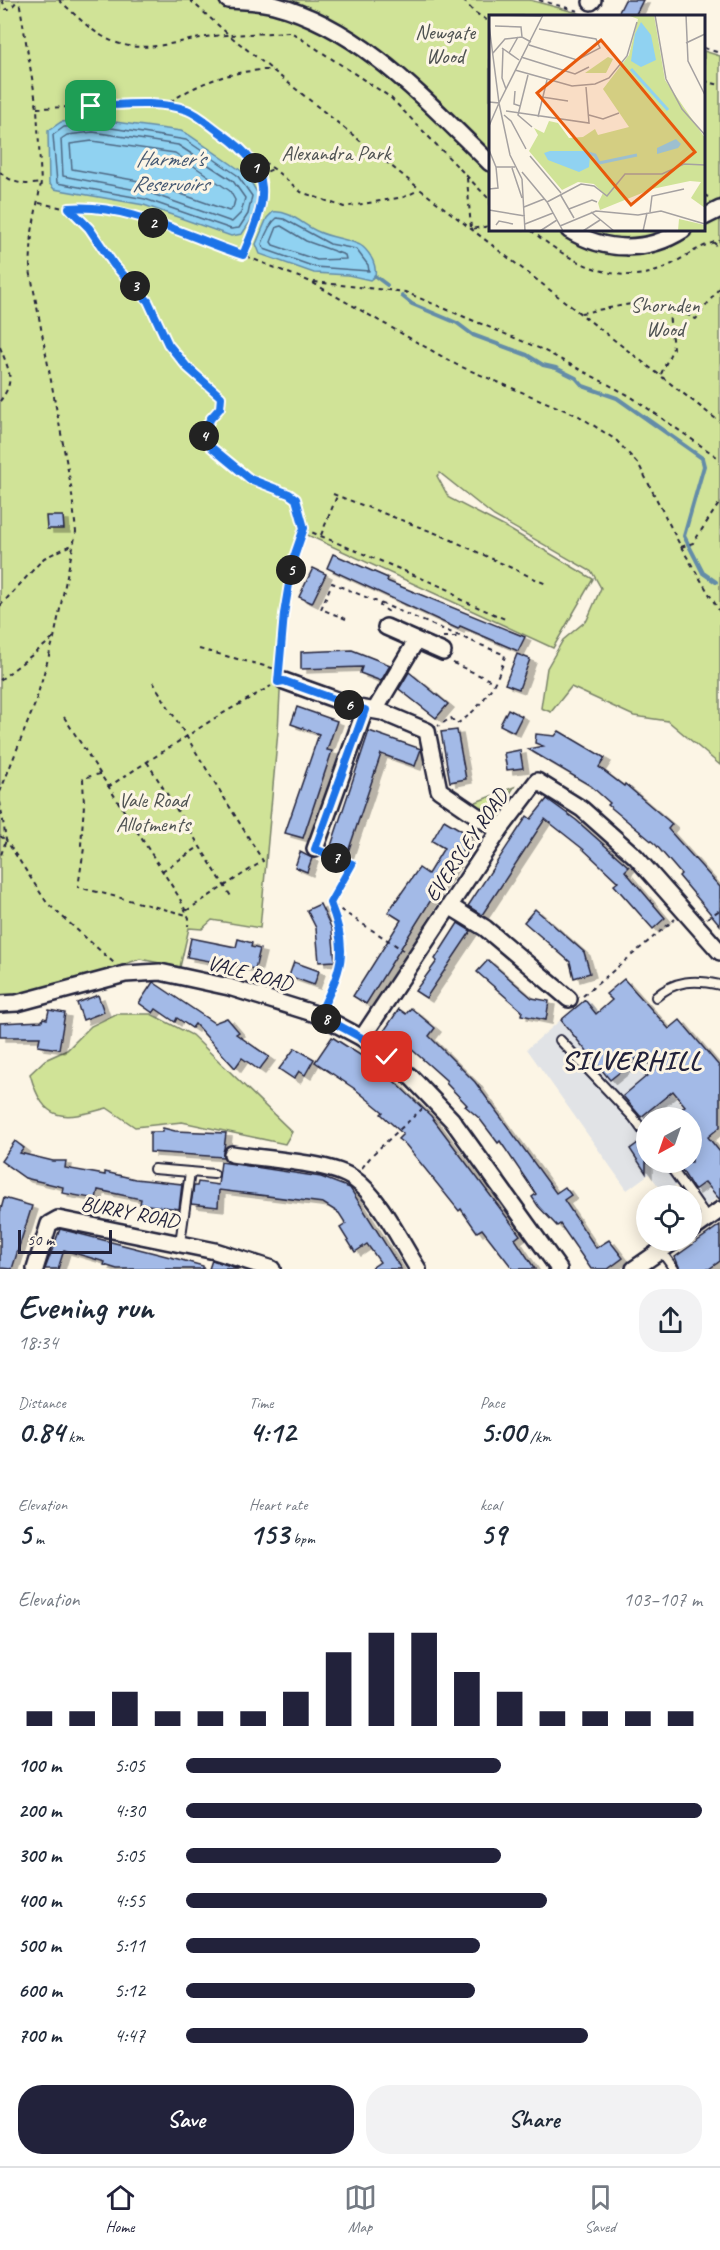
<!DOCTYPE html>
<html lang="en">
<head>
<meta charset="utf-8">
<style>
	body { margin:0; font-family:Caveat,sans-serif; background:#f2f2f3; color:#1f2937; height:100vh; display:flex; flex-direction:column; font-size:22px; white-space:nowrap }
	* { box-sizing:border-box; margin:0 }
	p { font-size:20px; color:#747a83 }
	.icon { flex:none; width:33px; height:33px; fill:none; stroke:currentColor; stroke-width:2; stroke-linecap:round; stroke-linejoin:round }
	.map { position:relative; height:1269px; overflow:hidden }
	.drawer { display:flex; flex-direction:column; background:#fff; flex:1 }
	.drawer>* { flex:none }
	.needle { width:39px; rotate:220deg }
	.controls { position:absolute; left:636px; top:1107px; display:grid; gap:12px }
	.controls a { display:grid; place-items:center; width:66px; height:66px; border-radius:50%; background:#fff; box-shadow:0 3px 15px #0003; font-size:30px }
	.scale { position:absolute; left:18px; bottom:15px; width:94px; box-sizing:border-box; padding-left:6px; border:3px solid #22223b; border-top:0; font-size:16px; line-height:21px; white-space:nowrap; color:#22223b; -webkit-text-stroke:4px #fcf5e5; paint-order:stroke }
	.pin { position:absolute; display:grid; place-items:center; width:51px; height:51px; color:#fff; margin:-26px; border-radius:12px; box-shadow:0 3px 9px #0006 }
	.km { position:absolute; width:30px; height:30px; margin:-15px; border-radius:50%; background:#222; color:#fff; font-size:16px; line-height:30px; text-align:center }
	.round { display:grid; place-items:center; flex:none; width:63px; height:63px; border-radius:24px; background:#f2f2f3 }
	.summary { display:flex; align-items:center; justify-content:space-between; height:102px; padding:0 18px }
	h1 { font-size:33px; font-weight:700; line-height:45px }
	.figures { display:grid; grid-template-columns:repeat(3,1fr); gap:9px; height:102px; padding:6px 18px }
	.figures div { display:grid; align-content:center }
	.figures b { font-size:30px; font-weight:700 }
	.figures small { font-size:16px; font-weight:400 }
	.figures p { font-size:16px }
	.chart { height:168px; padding:12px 18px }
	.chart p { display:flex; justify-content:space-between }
	.chart svg { width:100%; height:108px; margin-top:6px; stroke:#22223b; stroke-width:6 }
	.action { display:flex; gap:12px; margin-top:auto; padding:12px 18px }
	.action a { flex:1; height:69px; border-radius:24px; background:#22223b; color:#fff; font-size:24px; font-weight:700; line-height:69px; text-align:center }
	.action a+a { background:#f2f2f3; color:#1f2937 }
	ul { padding:0 18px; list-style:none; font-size:20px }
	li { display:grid; grid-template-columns:96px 72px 1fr; align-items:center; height:45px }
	li i { height:15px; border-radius:8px; background:#22223b }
	.tab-bar { display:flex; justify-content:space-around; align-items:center; height:84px; border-top:2px solid #e0e1e3; background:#fff; font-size:16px; color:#747a83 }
	.tab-bar a { display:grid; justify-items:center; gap:3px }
	.tab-bar .on { color:#22223b }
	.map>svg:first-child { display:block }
	.built { fill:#e1e3e6; fill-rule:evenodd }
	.green { fill:#d0e397; stroke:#798269; stroke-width:1.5 }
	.water { fill:#90d2f1; stroke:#648ca8; stroke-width:1.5 }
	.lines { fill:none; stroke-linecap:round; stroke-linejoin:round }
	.shore { stroke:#4e6884; stroke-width:1.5 }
	.stream { stroke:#648ca8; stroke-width:4 }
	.building { fill:#a3bae7; stroke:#22223b; stroke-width:1.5; filter:url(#shadow) }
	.service-casing { stroke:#22223b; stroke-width:12 }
	.minor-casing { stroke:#22223b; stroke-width:20 }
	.path { stroke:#22223b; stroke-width:2; stroke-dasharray:4.5 4.5; stroke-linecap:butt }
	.service { stroke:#fcf5e5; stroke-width:8 }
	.minor { stroke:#fcf5e5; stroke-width:15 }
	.route-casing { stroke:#fff; stroke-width:12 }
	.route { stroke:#1a73e8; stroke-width:8 }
	.labels { text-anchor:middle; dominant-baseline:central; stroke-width:6; stroke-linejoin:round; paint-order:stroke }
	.park-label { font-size:21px; fill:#4e5252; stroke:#fcf5e5 }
	.street-label { font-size:21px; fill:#22223b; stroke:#fcf5e5 }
	.water-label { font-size:22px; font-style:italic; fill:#435772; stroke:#fcf5e5 }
	.district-label { font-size:27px; font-weight:bold; letter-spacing:1.5px; fill:#22223b; stroke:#fcf5e5 }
	.inset-river { fill:none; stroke:#90d2f1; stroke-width:3 }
	.inset-road { fill:none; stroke:#a5a1a1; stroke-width:1.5 }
	.view { fill:#e8590c; fill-opacity:0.15; stroke:#e8590c; stroke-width:3 }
	.inset-edge { fill:none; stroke:#22223b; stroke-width:3 }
</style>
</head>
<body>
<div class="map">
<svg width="720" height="1269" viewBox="0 0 720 1269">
	<defs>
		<filter id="shadow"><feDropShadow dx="6" dy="4" stdDeviation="0" flood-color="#0004"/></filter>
	</defs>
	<rect width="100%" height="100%" fill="#fcf5e5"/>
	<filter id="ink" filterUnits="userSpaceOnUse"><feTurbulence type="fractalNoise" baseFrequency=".0167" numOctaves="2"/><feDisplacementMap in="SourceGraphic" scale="12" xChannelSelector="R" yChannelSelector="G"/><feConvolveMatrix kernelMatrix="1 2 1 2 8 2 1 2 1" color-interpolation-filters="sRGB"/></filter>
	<g filter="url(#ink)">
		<path class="built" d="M586,998L683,1106L720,1153V1196L697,1212L692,1204V1196L685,1195L677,1185L665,1194L649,1174L627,1190L527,1049ZM646,1118H692V1162H646Z"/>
		<g class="green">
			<polygon points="0,0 530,0 589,16 490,16 490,230 704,230 704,51 720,56 720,765 668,721 634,716 571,687 551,712 541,708 547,668 563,640 587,620 601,588 592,572 494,516 440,473 437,476 449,498 507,528 593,579 553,648 299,531 283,635 278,731 260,928 212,920 202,929 189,928 180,967 140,959 48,989 0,997"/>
			<polygon points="514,787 494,820 471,804"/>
			<path d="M116,1014H151L192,1035L292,1132L285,1144L182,1122L135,1127L107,1108C63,1120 44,1124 30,1074L45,1060L67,1050L91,1026Z"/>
		</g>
		<g class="water">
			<polygon points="93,119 181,131 189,135 240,170 248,177 258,194 254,216 242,234 231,236 144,205 54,189 49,183 48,131 61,122"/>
			<path d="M273,212C290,210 304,226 319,232C331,238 355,240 363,247C371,254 377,266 375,276L370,280L348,275L314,273L260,254L256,244L267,218Z"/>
		</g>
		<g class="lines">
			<g class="shore">
				<polygon points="93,125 186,140 237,175 252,196 248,214 239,228 231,229 145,199 57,183 53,135 64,127"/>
				<polygon points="93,132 178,145 233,181 245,198 241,213 232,222 147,192 63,176 61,139 67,135"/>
				<polygon points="92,141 175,153 230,191 235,200 233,208 229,211 150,183 72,169 70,144"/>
				<path d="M277,218L284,219L330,244L356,249L368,265L369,271L315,267L264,249L262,244C265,235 269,224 277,218Z"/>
				<polygon points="281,226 306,241 345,255 346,259 317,260 273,245 271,242 277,227"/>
			</g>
			<g class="stream">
				<polyline points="375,276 387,285"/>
				<polyline points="402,296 412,304 457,323 473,335 527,355 543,365 556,368 576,378 583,386 617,398 702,458 704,466 684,536 703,573 716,582"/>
			</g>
		</g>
		<g class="building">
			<polygon points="625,0 643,0 635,16 617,16"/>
			<polygon points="46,516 63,516 64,529 47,529"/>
			<polygon points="333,554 388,578 387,581 525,637 518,651 460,626 458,629 327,568"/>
			<polygon points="313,568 326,574 312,603 299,597"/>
			<polygon points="352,650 390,665 381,681 360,673 362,667 301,669 301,652"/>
			<polygon points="517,654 530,659 519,689 505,684"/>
			<polygon points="409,672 448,704 436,718 399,689"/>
			<polygon points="297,707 337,721 327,750 332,751 303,838 285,833 319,734 291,724"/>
			<polygon points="508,709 522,716 514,732 500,725"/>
			<polygon points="457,730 466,779 450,782 441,732"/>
			<polygon points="369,731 421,749 415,766 381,754 347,855 330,849"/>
			<polygon points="559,731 605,758 599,767 624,786 625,784 672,824 668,829 720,887 720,925 679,876 681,874 656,845 608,805 610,803 591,786 528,749 543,746 535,743 536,734 555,736"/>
			<polygon points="520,750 523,768 507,770 504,753"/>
			<polygon points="547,799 576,820 629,867 625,871 665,918 653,929 614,885 618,882 583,849 545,819 482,915 468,906 527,816 531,819"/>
			<polygon points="444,820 471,836 366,1004 353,996 401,920 388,912 419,868 428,874 444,848 432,841"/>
			<polygon points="300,852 312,858 307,872 295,867"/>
			<polygon points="320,904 332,929 335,961 319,962 316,928 307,910"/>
			<polygon points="535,909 584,952 590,973 574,978 570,962 524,922"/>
			<polygon points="458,923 471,931 426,998 415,991 437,961 435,959"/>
			<polygon points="191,938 236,947 238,939 252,943 251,947 260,949 255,969 187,957"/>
			<polygon points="488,960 532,998 549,1001 546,1020 521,1015 522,1011 477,972"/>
			<polygon points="294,962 319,971 314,985 289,976"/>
			<polygon points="624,979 669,1029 680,1020 720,1067 720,1127 708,1137 720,1152 720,1200 705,1182 694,1190 677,1162 692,1162 692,1118 671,1118 685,1106 673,1091 641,1117 623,1096 654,1070 641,1055 610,1080 561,1020 585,1000 596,1014 612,1000 606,994"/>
			<polygon points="153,982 214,1023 227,1018 239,1032 236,1034 269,1057 259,1070 242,1058 235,1068 195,1024 192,1028 177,1018 175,1022 156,1009 153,1013 139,1003"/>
			<polygon points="98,995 104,1012 83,1020 77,1003"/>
			<polygon points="411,1008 435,1028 429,1036 475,1082 556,1193 565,1187 571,1195 564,1200 596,1248 609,1240 623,1258 608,1269 591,1269 560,1224 557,1226 538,1206 532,1197 536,1194 500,1141 498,1143 479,1118 465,1106 467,1105 446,1083 447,1081 409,1047 384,1031 399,1009 406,1014"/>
			<polygon points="49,1010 65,1013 59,1049 38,1046 40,1037 0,1037 0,1023 42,1021 43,1018 47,1019"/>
			<polygon points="332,1037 379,1067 431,1116 520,1235 515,1239 535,1269 513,1269 482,1229 477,1232 461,1209 459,1211 406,1145 398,1139 403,1134 381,1114 383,1112 355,1089 315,1062"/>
			<polygon points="295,1048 314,1059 305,1075 299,1071 294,1079 279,1069"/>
			<polygon points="163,1128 175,1131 226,1133 223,1157 150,1152 150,1132 162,1132"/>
			<polygon points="642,1140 646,1141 646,1173 630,1149"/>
			<polygon points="15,1141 24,1148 20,1153 53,1161 66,1161 65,1168 105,1175 105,1172 135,1179 182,1184 179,1209 140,1204 141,1199 98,1190 96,1199 62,1193 63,1187 25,1178 1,1161"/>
			<polygon points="221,1162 321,1177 350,1188 401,1269 370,1269 380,1262 367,1244 355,1252 340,1228 346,1224 339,1213 323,1203 219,1190 218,1207 191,1204 194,1186 197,1186 198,1182 218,1185"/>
			<polygon points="4,1198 32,1206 12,1269 0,1268 0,1213"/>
			<polygon points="720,1225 720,1261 709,1269 680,1269 675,1257"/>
			<polygon points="60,1229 178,1259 203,1266 203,1269 117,1269 104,1265 105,1262 64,1250 58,1269 45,1269"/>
			<polygon points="212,1260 239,1269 209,1269"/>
		</g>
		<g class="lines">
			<g class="service-casing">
				<g id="service">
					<path d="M656,997C675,980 695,979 720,985"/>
					<polyline points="560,1040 633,1117 646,1135"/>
					<polyline points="667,1162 691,1196"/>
					<polyline points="154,1169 214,1174"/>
					<polyline points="692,1196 708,1219"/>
					<polyline points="180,1243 190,1172"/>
					<polyline points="661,1251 674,1269"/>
				</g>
			</g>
			<g class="minor-casing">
				<g id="minor">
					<path d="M228,0C243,1 259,1 274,5C362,28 427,102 490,163"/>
					<polyline points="591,2 593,0"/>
					<polyline points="704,217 720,209"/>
					<path d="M569,230C605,252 647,253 683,230"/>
					<polyline points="386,627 443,652"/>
					<polyline points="284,681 359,708 382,712 427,731 439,790 499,831"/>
					<polyline points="375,710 416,641"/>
					<polyline points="315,849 365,710"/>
					<polyline points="451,907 485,928 569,999"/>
					<polyline points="0,1004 17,1003 125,974 160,972 229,987 319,1015 362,1038 411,1077 452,1120 559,1269"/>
					<polyline points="362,1038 499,831 537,781 582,809 636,857 720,952"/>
					<path d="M232,1154C262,1159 331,1162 354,1179C379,1196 401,1243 418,1269"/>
					<polyline points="692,1230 720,1210"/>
					<polyline points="35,1269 49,1224 58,1219 215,1251 272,1269"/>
					<polyline points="634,1269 676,1240"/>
				</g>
			</g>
			<g class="path">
				<polyline points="2,0 6,9 10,9 18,0"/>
				<path d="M59,0C73,12 86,27 102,36C143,61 185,35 229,35L421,190L720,422"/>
				<polyline points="190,0 229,35 291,32 390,97 490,200"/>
				<polyline points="463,0 474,12 490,22"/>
				<polyline points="539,0 582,12"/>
				<polyline points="704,48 720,53"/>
				<polyline points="704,81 720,85"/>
				<path d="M163,107C193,84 234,69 272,70"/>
				<polyline points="37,108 145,105 188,110 274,169 301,192 344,207 404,197 419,190"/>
				<path d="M0,172C12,183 25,186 41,183"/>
				<polyline points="259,175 273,169"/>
				<polyline points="467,178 471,229 490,226"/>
				<polyline points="704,195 710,198"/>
				<polyline points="39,203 69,209 108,209 136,216 243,255 311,282 457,365 579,416 616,440 639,465 681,547 693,543 720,502"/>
				<polyline points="69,209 89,228 114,265 148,301 168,344 187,367 221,397 220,408 211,418 203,434 211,447 250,479 289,494 296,499 304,528 293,560 284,614 279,670"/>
				<path d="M531,230C564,259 617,288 662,269C682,260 698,245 720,241"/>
				<polyline points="713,242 720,248"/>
				<path d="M243,255C263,210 272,197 246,151"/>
				<polyline points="314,282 405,292 541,349 630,396 720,459"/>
				<polyline points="581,313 631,304 668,305 696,319 720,287"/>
				<path d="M0,347C9,371 16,380 0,401"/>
				<polyline points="661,374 673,348 668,305"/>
				<polyline points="333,494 443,536 546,584"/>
				<polyline points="304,529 452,591 457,598 505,619"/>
				<polyline points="321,535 337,496"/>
				<polyline points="681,547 720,612"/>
				<polyline points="381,603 380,606 392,614"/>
				<polyline points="0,606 44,558 74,544"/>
				<path d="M346,619L321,609L332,583L505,655C500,680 479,712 456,724L451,718L438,726"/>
				<polyline points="443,637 460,637"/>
				<polyline points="199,649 276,669"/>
				<polyline points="453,663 494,682"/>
				<polyline points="0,680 54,638"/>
				<polyline points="153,682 263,861 186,911"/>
				<polyline points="64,717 179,897 189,918 188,926"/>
				<polyline points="147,762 232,898"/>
				<polyline points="100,774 83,778 84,805 81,845 84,848 78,887 187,915"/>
				<polyline points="108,787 215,718 271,686"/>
				<polyline points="0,792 35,704 54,638 76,532 71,486 30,270 32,232 41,183 37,108 19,0"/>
				<polyline points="0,802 6,840 47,903 114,963"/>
				<polyline points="0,836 6,840 0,858"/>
				<polyline points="162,871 199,847"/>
				<polyline points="333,905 403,950"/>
				<polyline points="707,918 720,910"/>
				<polyline points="583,996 675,919"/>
				<path d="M325,1003C345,963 347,945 330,903L352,864L329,854"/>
				<polyline points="362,1168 373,1154 422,1109"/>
			</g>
			<use href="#service" class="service"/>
			<use href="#minor" class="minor"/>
		</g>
	</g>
	<g class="lines" filter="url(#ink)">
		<g class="route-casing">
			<path id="route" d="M91,106C121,105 158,100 187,110C198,114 211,126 221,133C277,172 267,199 243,255C187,237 129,203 69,208L89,228L114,265L148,301L168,344L187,367L221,397L220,408L211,418L202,434L211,447L250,479L289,494L296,499L304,528L293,560L284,614L278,682L284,681L365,710L315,849L352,864L330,903C350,952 341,970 319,1015L362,1038L387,1057"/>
		</g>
		<use href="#route" class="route"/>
	</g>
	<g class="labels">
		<g class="park-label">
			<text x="445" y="32">Newgate<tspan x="445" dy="24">Wood</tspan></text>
			<text x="336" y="153">Alexandra Park</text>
			<text x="665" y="305">Shornden<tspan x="665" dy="24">Wood</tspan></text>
			<text x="153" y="800">Vale Road<tspan x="153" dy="24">Allotments</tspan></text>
		</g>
		<g class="street-label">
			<text transform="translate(466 845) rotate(-56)">EVERSLEY ROAD</text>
			<text transform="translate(250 973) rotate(15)">VALE ROAD</text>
			<text transform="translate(130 1212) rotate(11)">BURRY ROAD</text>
		</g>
		<g class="water-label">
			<text x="170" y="159">Harmer's<tspan x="170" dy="25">Reservoirs</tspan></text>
		</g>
		<g class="district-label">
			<text x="632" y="1060">SILVERHILL</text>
		</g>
	</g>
	<g transform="translate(489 15)">
		<rect width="216" height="216" fill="#fcf5e5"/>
		<path d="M138,0H165L176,65L216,123V193L202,183L212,167L201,166L163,174L111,195L109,188L114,178L105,169L89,167L73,175L40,136L49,120L45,113L55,118L60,106L69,108L80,123L94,122L106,114L109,120L140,112L114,74L140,40L149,4ZM119,42L124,44L117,58H96ZM190,204L216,210V216H189Z" fill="#d0e397"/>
		<path d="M152,7L162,20L167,45L152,52L142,46L146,19ZM187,124L192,129L189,133L168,139V133ZM61,136H96L101,140L100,152L90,157L59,145L55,138Z" fill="#90d2f1"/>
		<path class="inset-river" d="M142,54L179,95M99,138L106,140L110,148L148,140"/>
		<path class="inset-road" d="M10,0L52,1M166,0L177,64L193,94L216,120M197,0L199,46L216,80M0,10L10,88M6,11L32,12L33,22M197,28L216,19M40,30L88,45L111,33L107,24L50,14M13,33L30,45M14,34L13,63L17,74M4,38L16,24L33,22L42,27M20,38L29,22M32,42L86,59L100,52M26,55L83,71L106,69L120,63L138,41L148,7M39,60L29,100L43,112M26,76L25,89L31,91M53,82L79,86M0,87L10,88L0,111M17,96L100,108L97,72M15,100L22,106L37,134M100,100L114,104L130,98M49,102L58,65M0,135L7,152H26M41,141L72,178M23,153L33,183M33,157L58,187L74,216M33,164L36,216M33,164L21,140L10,88L54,0M0,174L9,173L7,152M71,179L85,203M58,187L92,169L105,171L118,181L136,159H173L195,149L216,150M35,192L55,184M80,194L103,185L108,187M0,195L36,201M102,197L125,216M161,197L163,181L195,174M36,209L64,198M7,210L10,206L24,209M71,211L107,196L149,200L172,196L216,209M51,216L68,205M94,216L111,205M154,216L158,198"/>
		<path class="view" d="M112,25L206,137L142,190L48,78Z"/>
		<rect width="216" height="216" class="inset-edge"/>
	</g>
</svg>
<div class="controls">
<a><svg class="needle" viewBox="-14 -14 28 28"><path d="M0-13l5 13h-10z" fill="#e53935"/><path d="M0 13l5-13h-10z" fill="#747a83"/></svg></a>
<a><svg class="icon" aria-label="locate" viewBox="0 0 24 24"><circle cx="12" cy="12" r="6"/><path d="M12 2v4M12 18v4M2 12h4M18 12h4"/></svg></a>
</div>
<div class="scale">50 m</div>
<div class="pin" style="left:91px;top:106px;background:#1e9e55"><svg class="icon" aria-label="arrive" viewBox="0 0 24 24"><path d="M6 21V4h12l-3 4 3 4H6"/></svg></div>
<div class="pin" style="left:387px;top:1057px;background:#d93025"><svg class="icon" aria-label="check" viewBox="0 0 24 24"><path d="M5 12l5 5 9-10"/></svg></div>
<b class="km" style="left:255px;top:168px">1</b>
<b class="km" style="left:153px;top:223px">2</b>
<b class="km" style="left:135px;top:286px">3</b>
<b class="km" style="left:204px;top:436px">4</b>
<b class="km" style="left:291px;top:570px">5</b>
<b class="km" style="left:349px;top:705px">6</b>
<b class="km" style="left:336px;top:858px">7</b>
<b class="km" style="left:326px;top:1019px">8</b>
</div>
<section class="drawer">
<div class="summary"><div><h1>Evening run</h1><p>18:34</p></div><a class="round"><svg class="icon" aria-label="share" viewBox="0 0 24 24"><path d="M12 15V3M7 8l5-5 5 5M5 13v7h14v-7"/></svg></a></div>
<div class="figures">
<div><p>Distance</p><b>0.84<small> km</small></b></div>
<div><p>Time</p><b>4:12</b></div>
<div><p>Pace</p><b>5:00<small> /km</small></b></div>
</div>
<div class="figures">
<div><p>Elevation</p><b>5<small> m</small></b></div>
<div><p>Heart rate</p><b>153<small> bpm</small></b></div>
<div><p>kcal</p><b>59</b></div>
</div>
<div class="chart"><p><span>Elevation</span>103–107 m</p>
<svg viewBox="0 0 160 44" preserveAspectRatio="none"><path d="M5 44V38M15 44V38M25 44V30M35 44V38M45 44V38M55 44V38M65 44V30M75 44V14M85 44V6M95 44V6M105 44V22M115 44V30M125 44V38M135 44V38M145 44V38M155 44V38"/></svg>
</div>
<ul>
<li><b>100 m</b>5:05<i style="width:61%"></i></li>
<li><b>200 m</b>4:30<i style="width:100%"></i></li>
<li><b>300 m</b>5:05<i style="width:61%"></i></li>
<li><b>400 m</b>4:55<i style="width:70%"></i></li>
<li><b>500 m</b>5:11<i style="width:57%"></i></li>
<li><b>600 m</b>5:12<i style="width:56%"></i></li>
<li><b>700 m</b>4:47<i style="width:78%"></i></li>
</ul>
<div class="action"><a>Save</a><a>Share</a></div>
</section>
<nav class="tab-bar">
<a class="on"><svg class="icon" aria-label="home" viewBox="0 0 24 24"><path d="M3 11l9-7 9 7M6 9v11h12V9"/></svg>Home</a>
<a><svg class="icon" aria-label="map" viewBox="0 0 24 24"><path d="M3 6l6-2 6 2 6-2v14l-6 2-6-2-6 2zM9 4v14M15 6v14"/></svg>Map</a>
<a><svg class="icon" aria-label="saved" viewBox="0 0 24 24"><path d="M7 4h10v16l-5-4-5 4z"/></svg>Saved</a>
</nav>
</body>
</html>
